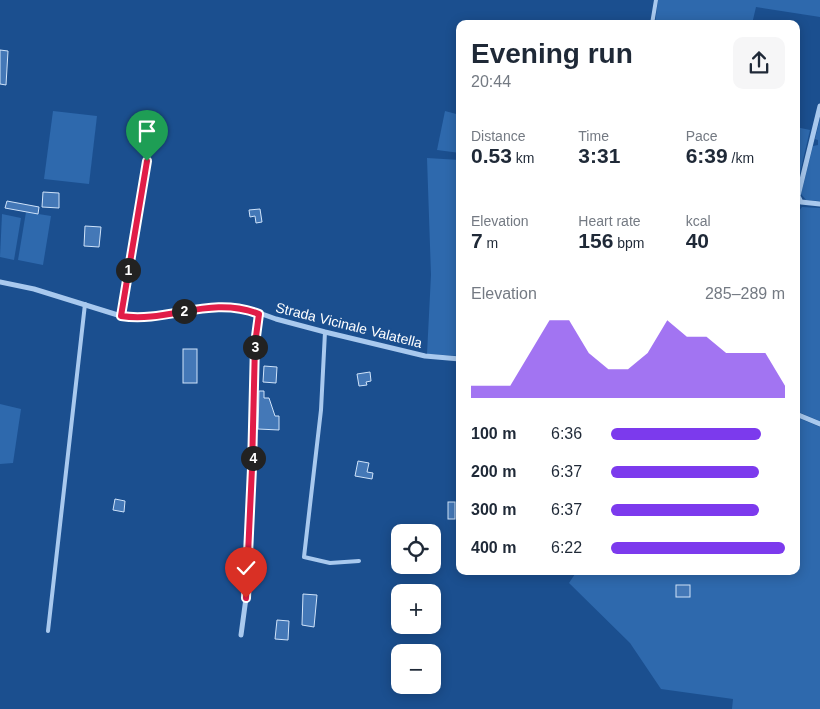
<!DOCTYPE html>
<html lang="en">
<head>
<meta charset="utf-8">
<style>
	body { margin:0; font-family:Arial,sans-serif; background:#f6f6f7; color:#1f2937; height:100vh; display:flex; flex-direction:column; font-size:19px; white-space:nowrap }
	* { box-sizing:border-box; margin:0 }
	p { font-size:16px; color:#747a83 }
	.icon { flex:none; width:28px; height:28px; fill:none; stroke:currentColor; stroke-width:2; stroke-linecap:round; stroke-linejoin:round }
	.map { position:relative; flex:1; overflow:hidden }
	.panel { position:absolute; left:456px; top:20px; width:344px; height:555px; display:flex; flex-direction:column; background:#fff; border-radius:10px; box-shadow:0 2px 12px #0003 }
	.panel>* { flex:none }
	.tools { position:absolute; left:391px; top:524px; display:grid; gap:10px }
	.tools a { display:grid; place-items:center; width:50px; height:50px; border-radius:10px; background:#fff; box-shadow:0 2px 12px #0003; font-size:25px }
	.pin { position:absolute; display:grid; place-items:center; width:42px; height:42px; color:#fff; margin:-51px -21px; border-radius:50% 50% 50% 0; rotate:-45deg; box-shadow:0 0 5px #0007 }
	.pin .icon { rotate:45deg }
	.km { position:absolute; width:25px; height:25px; margin:-12px; border-radius:50%; background:#222; color:#fff; font-size:14px; line-height:25px; text-align:center }
	.round { display:grid; place-items:center; flex:none; width:52px; height:52px; border-radius:10px; background:#f6f6f7 }
	.overview { display:flex; align-items:center; justify-content:space-between; height:85px; padding:0 15px }
	h1 { font-size:28px; font-weight:600; line-height:38px }
	.figures { display:grid; grid-template-columns:repeat(3,1fr); gap:8px; height:85px; padding:5px 15px }
	.figures div { display:grid; align-content:center }
	.figures b { font-size:21px; font-weight:600 }
	.figures small { font-size:14px; font-weight:400 }
	.figures p { font-size:14px }
	.chart { height:140px; padding:10px 15px }
	.chart p { display:flex; justify-content:space-between }
	.chart svg { width:100%; height:90px; margin-top:5px; fill:#7c3aed; opacity:.7 }
	ul { padding:0 15px; list-style:none; font-size:16px }
	li { display:grid; grid-template-columns:80px 60px 1fr; align-items:center; height:38px }
	li i { height:12px; border-radius:6px; background:#7c3aed }
	.map>svg:first-child { display:block }
	.green { fill:#2e69ad }
	.building { fill:#4478b7; stroke:#cfe3fa }
	.lines { fill:none; stroke-linecap:round; stroke-linejoin:round }
	.service { stroke:#a9c9ee; stroke-width:4 }
	.minor { stroke:#a9c9ee; stroke-width:5 }
	.route-casing { stroke:#fff; stroke-width:10 }
	.route { stroke:#e11d48; stroke-width:6 }
	.labels { text-anchor:middle; dominant-baseline:central; stroke-width:4.5; stroke-linejoin:round; paint-order:stroke }
	.street-label { font-size:14px; fill:#fff; stroke:#1b4f8f }
</style>
</head>
<body>
<div class="map">
<svg width="820" height="709" viewBox="0 0 820 709">
	<rect width="100%" height="100%" fill="#1b4f8f"/>
	<g class="green">
		<polygon points="658,0 820,0 820,17 756,7 752,24 655,24"/>
		<polygon points="53,111 97,116 89,184 44,179"/>
		<polygon points="445,111 460,115 460,153 437,150"/>
		<polygon points="820,118 820,201 806,200 801,194 813,146 818,145 818,140 815,139"/>
		<polygon points="796,127 810,130 796,190"/>
		<polygon points="427,158 460,160 460,356 427,354 431,275"/>
		<polygon points="802,207 820,208 820,421 796,411 796,208 799,211"/>
		<polygon points="26,212 51,216 43,265 18,260"/>
		<polygon points="2,214 21,218 14,260 0,257"/>
		<polygon points="0,404 21,409 13,463 0,464"/>
		<polygon points="796,417 820,427 820,709 732,709 733,699 661,689 630,643 569,583 577,571 796,571"/>
	</g>
	<g class="building">
		<polygon points="0,50 8,51 6,85 0,84"/>
		<polygon points="43,192 59,193 59,208 42,207"/>
		<polygon points="7,201 39,207 38,214 5,208"/>
		<polygon points="260,209 262,222 256,223 255,216 250,217 249,210"/>
		<polygon points="85,226 101,227 99,247 84,246"/>
		<rect x="183" y="349" width="14" height="34"/>
		<polygon points="264,366 277,367 276,383 263,382"/>
		<polygon points="370,372 371,381 366,382 367,385 359,386 357,374"/>
		<polygon points="259,391 264,391 264,398 269,398 275,416 279,416 279,430 258,429"/>
		<polygon points="358,461 369,463 367,472 373,473 372,479 355,476"/>
		<polygon points="115,499 125,501 124,512 113,510"/>
		<rect x="448" y="502" width="7" height="17"/>
		<rect x="676" y="585" width="14" height="12"/>
		<polygon points="303,594 317,595 314,627 302,625"/>
		<polygon points="277,620 289,621 288,640 275,639"/>
	</g>
	<g class="lines">
		<g class="service">
			<polyline points="652,24 656,0"/>
			<polyline points="121,316 147,161 147,135"/>
			<polyline points="325,332 321,410 304,557 330,563 359,561"/>
			<polyline points="48,631 85,304"/>
		</g>
		<g class="minor">
			<polyline points="820,106 798,196 801,202 820,204"/>
			<polyline points="0,282 34,289 121,316 136,318 217,306 245,308 276,319 325,332 425,356 460,359"/>
			<polyline points="796,414 820,424"/>
			<polyline points="241,635 246,598 253,468 255,344 259,314"/>
		</g>
	</g>
	<g class="lines">
		<g class="route-casing">
			<path id="route" d="M147,161L121,316C169,323 210,295 259,314L255,344L252,468L246,598"/>
		</g>
		<use href="#route" class="route"/>
	</g>
	<g class="labels">
		<g class="street-label">
			<text transform="translate(349 325) rotate(14)">Strada Vicinale Valatella</text>
		</g>
	</g>
</svg>
<div class="tools">
<a><svg class="icon" aria-label="locate" viewBox="0 0 24 24"><circle cx="12" cy="12" r="6"/><path d="M12 2v4M12 18v4M2 12h4M18 12h4"/></svg></a>
<a>+</a>
<a>−</a>
</div>
<div class="pin" style="left:147px;top:161px;background:#1e9e55"><svg class="icon" aria-label="arrive" viewBox="0 0 24 24"><path d="M6 21V4h12l-3 4 3 4H6"/></svg></div>
<div class="pin" style="left:246px;top:598px;background:#d93025"><svg class="icon" aria-label="check" viewBox="0 0 24 24"><path d="M5 12l5 5 9-10"/></svg></div>
<b class="km" style="left:128px;top:270px">1</b>
<b class="km" style="left:184px;top:311px">2</b>
<b class="km" style="left:255px;top:347px">3</b>
<b class="km" style="left:253px;top:458px">4</b>
<section class="panel">
<div class="overview"><div><h1>Evening run</h1><p>20:44</p></div><a class="round"><svg class="icon" aria-label="share" viewBox="0 0 24 24"><path d="M12 15V3M7 8l5-5 5 5M5 13v7h14v-7"/></svg></a></div>
<div class="figures">
<div><p>Distance</p><b>0.53<small> km</small></b></div>
<div><p>Time</p><b>3:31</b></div>
<div><p>Pace</p><b>6:39<small> /km</small></b></div>
</div>
<div class="figures">
<div><p>Elevation</p><b>7<small> m</small></b></div>
<div><p>Heart rate</p><b>156<small> bpm</small></b></div>
<div><p>kcal</p><b>40</b></div>
</div>
<div class="chart"><p><span>Elevation</span>285–289 m</p>
<svg viewBox="0 0 160 44" preserveAspectRatio="none"><path d="M0 44V38L10 38L20 38L30 22L40 6L50 6L60 22L70 30L80 30L90 22L100 6L110 14L120 14L130 22L140 22L150 22L160 38V44z"/></svg>
</div>
<ul>
<li><b>100 m</b>6:36<i style="width:86%"></i></li>
<li><b>200 m</b>6:37<i style="width:85%"></i></li>
<li><b>300 m</b>6:37<i style="width:85%"></i></li>
<li><b>400 m</b>6:22<i style="width:100%"></i></li>
</ul>
</section>
</div>
</body>
</html>
